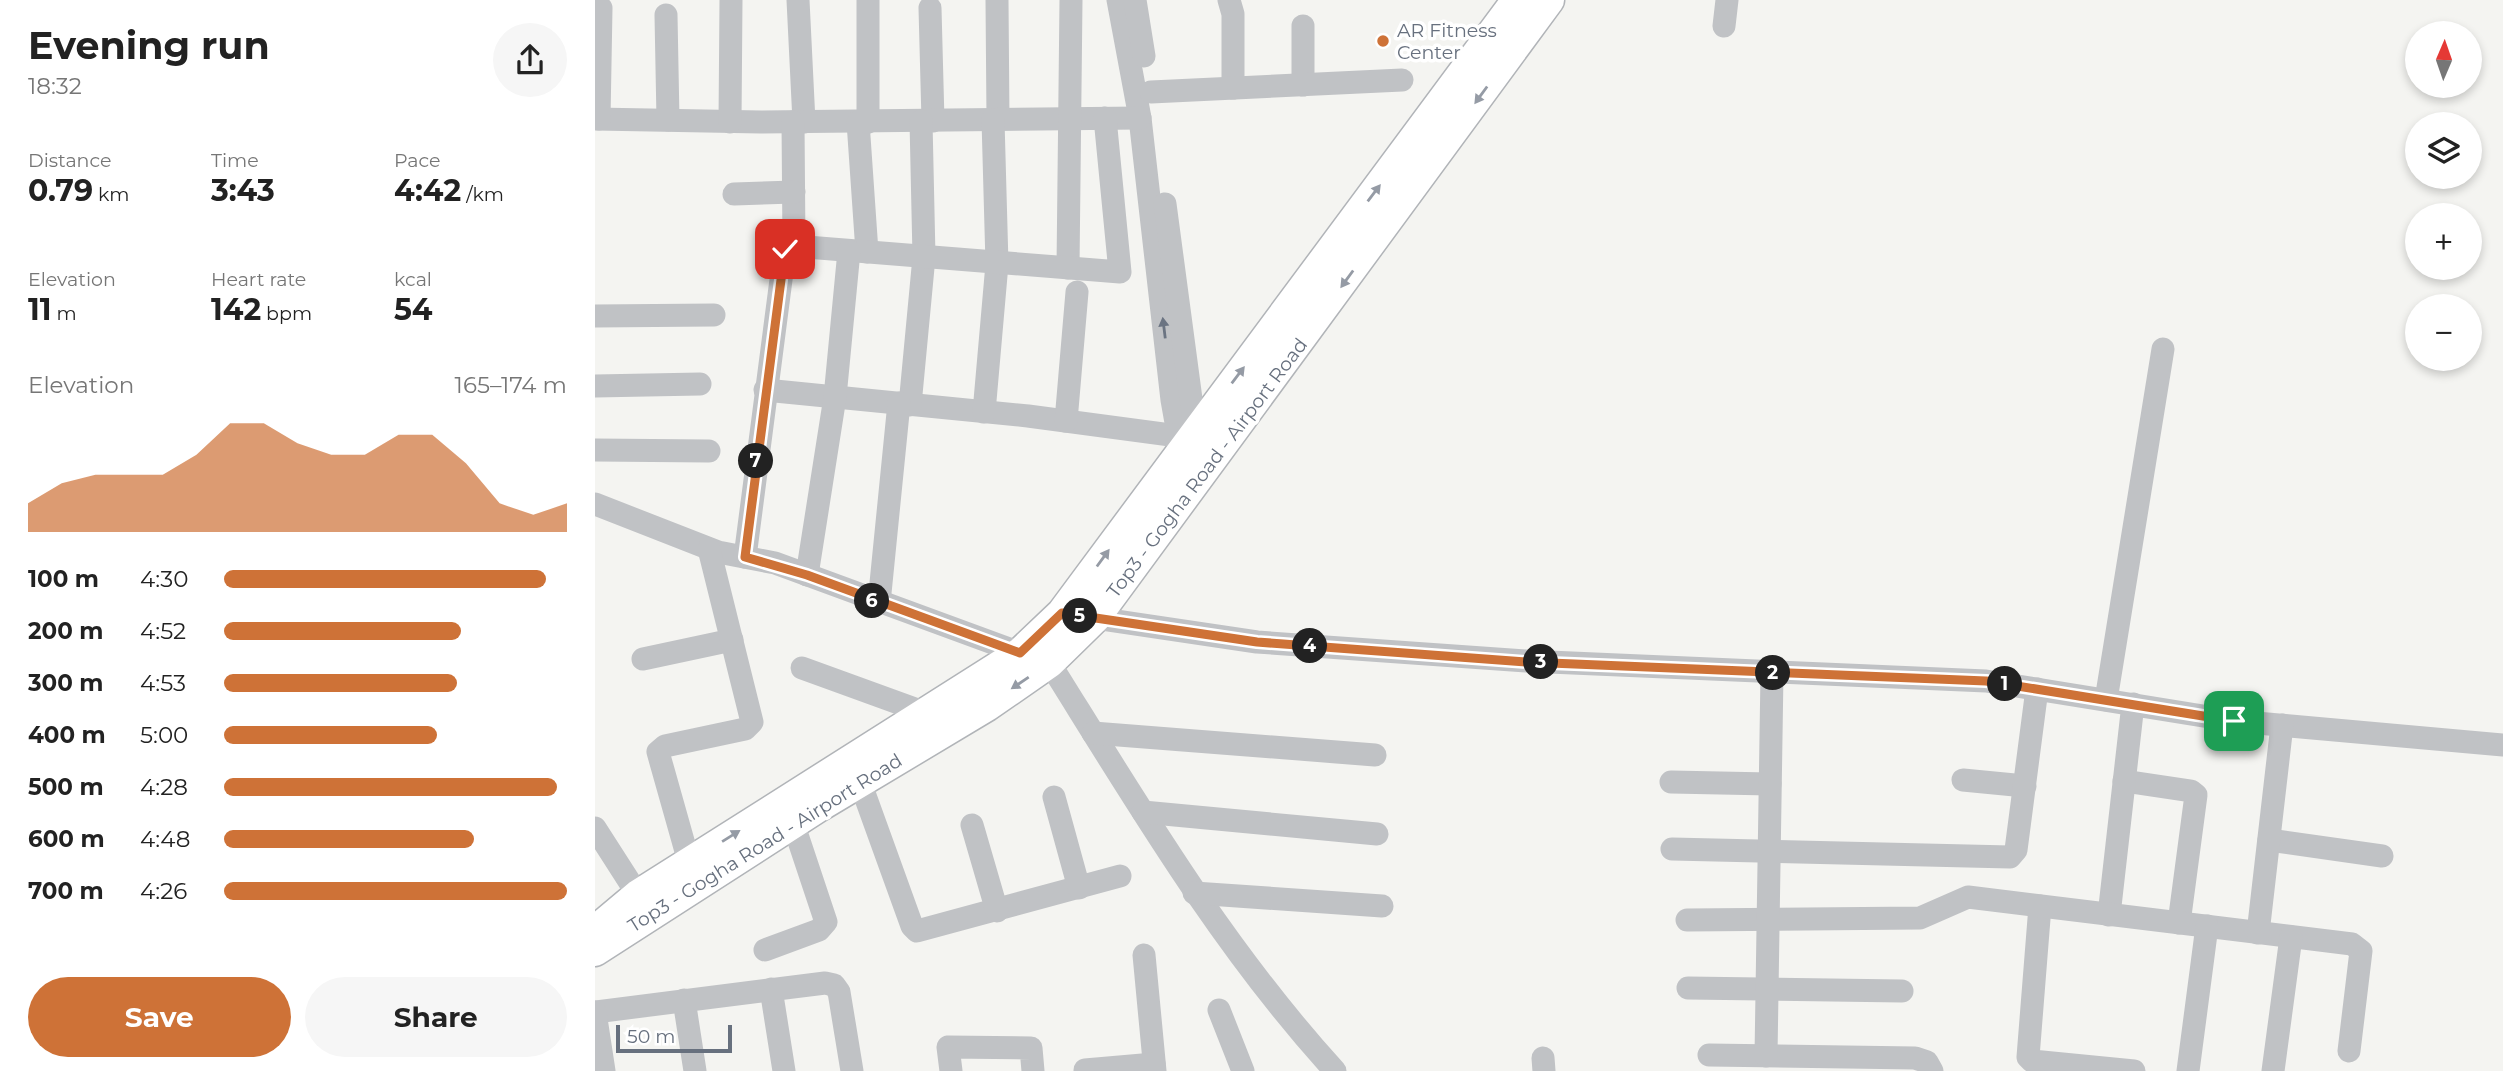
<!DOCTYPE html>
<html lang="en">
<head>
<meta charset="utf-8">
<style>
	body { margin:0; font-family:Montserrat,sans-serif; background:#f6f6f6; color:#222; height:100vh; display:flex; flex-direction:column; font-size:26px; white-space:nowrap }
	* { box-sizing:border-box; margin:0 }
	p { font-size:23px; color:#767676 }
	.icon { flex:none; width:38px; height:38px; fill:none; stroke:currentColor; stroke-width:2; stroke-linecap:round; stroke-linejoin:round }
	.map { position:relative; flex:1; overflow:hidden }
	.side { display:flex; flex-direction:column; background:#fff; width:595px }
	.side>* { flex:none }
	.needle { width:46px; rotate:2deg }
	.tools { position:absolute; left:1810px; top:21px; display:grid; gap:14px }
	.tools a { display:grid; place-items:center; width:77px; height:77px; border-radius:50%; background:#fff; box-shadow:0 4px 10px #0003; font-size:35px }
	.scale { position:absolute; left:21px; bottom:18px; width:116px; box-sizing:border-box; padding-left:7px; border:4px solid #67707e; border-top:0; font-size:19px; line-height:24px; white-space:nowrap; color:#67707e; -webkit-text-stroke:5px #fff; paint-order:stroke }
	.pin { position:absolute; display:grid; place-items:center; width:60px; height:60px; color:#fff; margin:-30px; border-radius:14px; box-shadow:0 4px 10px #0006 }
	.km { position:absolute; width:35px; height:35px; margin:-18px; border-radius:50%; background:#222; color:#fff; font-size:19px; line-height:35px; text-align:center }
	.round { display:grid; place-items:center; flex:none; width:74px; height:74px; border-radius:37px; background:#f6f6f6 }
	.head { display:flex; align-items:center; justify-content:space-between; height:119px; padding:0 28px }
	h1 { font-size:38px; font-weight:700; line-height:52px }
	.stats { display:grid; grid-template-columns:repeat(3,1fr); gap:10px; height:119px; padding:7px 28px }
	.stats div { display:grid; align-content:center }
	.stats b { font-size:30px; font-weight:700 }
	.stats small { font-size:19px; font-weight:400 }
	.stats p { font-size:19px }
	.chart { height:196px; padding:14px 28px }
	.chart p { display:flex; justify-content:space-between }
	.chart svg { width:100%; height:126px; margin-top:7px; fill:#ce7237; opacity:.7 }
	.cta { display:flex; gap:14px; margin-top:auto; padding:14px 28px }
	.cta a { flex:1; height:80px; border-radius:42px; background:#ce7237; color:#fff; font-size:28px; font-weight:700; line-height:80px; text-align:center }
	.cta a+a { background:#f6f6f6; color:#222 }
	ul { padding:0 28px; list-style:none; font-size:23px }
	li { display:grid; grid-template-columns:112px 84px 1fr; align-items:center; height:52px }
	li i { height:18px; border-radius:9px; background:#ce7237 }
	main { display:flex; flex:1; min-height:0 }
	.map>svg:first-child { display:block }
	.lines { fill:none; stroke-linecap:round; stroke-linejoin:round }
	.major-casing { stroke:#b1b4b8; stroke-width:33 }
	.minor { stroke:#c0c2c5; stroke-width:23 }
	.major { stroke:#fff; stroke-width:30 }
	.oneway { fill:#959ba5 }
	.oneway2 { fill:#6b7482 }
	.route-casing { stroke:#fff; stroke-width:14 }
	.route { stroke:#ce7237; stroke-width:9 }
	.poi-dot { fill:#ce7237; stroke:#fff; stroke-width:2.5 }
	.labels { text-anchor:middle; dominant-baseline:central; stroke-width:7; stroke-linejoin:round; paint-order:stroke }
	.poi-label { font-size:19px; fill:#67707e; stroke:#fff; text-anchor:start }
	.street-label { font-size:19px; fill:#67707e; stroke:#fff }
</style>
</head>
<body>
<main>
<section class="side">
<div class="head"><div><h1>Evening run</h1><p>18:32</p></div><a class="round"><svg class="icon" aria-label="share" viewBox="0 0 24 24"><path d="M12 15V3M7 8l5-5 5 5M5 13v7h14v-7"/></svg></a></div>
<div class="stats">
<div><p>Distance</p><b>0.79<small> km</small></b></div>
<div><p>Time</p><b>3:43</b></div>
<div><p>Pace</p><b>4:42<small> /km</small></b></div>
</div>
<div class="stats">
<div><p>Elevation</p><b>11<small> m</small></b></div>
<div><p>Heart rate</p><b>142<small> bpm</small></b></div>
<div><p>kcal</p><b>54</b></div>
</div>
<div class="chart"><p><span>Elevation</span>165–174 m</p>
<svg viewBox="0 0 160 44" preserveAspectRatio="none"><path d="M0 44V34L10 27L20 24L30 24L40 24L50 17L60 6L70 6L80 13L90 17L100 17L110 10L120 10L130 20L140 34L150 38L160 34V44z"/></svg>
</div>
<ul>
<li><b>100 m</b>4:30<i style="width:94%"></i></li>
<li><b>200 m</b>4:52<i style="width:69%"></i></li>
<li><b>300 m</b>4:53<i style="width:68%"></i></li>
<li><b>400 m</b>5:00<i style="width:62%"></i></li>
<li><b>500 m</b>4:28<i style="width:97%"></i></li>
<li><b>600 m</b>4:48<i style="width:73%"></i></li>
<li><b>700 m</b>4:26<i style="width:100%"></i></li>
</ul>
<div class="cta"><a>Save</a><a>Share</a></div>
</section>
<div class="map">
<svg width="1908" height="1071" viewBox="0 0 1908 1071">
	<rect width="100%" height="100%" fill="#f4f4f1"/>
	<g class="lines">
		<g class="major-casing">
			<g id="major">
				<polyline points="0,931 43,895 425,653 467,613 922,0"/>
				<polyline points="0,951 225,806 392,706 454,663 500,618 954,0"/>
			</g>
		</g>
		<g class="minor">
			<polyline points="203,0 209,122"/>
			<polyline points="402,0 403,120"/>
			<polyline points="523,0 545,118 577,400 588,462"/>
			<polyline points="540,0 549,56"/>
			<polyline points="634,0 638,14 638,88"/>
			<polyline points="335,8 338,121"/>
			<polyline points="71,15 73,120"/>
			<polyline points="1129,26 1132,0"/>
			<polyline points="708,85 708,26"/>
			<polyline points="556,92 807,80"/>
			<polyline points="0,119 166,122 545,118"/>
			<polyline points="4,119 6,8"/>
			<polyline points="135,122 136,0"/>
			<polyline points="198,122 199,246"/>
			<polyline points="263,122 272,252"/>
			<polyline points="273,122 273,1"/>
			<polyline points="139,194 199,192"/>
			<polyline points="570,204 602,444"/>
			<polyline points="473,268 476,0"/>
			<polyline points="0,316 119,315"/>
			<polyline points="0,386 105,384"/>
			<polyline points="170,390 433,416 583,436"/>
			<polyline points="315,405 329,257 326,121"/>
			<polyline points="389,412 402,264 398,120"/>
			<polyline points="471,421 482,292"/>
			<polyline points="0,450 114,451"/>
			<polyline points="0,504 123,552 180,563 425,653"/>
			<polyline points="150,557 190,249 199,246 525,272 510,118"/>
			<polyline points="212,575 240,397 254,251"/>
			<polyline points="284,603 304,403"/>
			<polyline points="487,616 662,642 931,661 1391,681 1639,721 1908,745"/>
			<path d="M447,651C538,796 624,944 740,1071"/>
			<polyline points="48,659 137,640"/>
			<polyline points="207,668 331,713"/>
			<polyline points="1511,700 1568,349"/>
			<polyline points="498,733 780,755"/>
			<polyline points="1368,780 1430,786"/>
			<polyline points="1529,781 1596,791 1601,795 1584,923"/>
			<polyline points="265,782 317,926 322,931 525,876"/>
			<polyline points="1076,782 1175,784"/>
			<polyline points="459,797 484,888"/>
			<polyline points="548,812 782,834"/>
			<polyline points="377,825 402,911"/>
			<polyline points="0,828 43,895"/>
			<polyline points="1674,840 1787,856"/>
			<polyline points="1077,849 1415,857 1421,850 1442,689"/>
			<polyline points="94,862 63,752 70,746 150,729 157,722 114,549"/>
			<polyline points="599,893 787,906"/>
			<polyline points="1445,906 1433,1057 1437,1061 1539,1071"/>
			<polyline points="1514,915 1538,704"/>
			<polyline points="1092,920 1325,918 1373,897 1757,944 1766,951 1754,1051"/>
			<polyline points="1663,933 1687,725"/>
			<polyline points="170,950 224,930 231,922 198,823"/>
			<polyline points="549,955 560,1071"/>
			<polyline points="1093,988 1307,991"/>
			<polyline points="176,989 189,1071"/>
			<polyline points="89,1000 100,1071"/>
			<polyline points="624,1010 648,1071"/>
			<polyline points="0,1012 230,983 239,985 244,992 257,1071"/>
			<polyline points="0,1012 9,1071"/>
			<polyline points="1114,1055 1320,1058 1332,1062 1337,1071"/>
			<polyline points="1171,1056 1177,673"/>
			<polyline points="948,1058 949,1071"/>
			<polyline points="490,1070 559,1064"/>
			<polyline points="356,1071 353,1047 436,1048 438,1071"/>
			<polyline points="1593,1071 1612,926"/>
			<polyline points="1678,1071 1696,937"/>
		</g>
		<use href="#major" class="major"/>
	</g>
	<defs><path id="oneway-solid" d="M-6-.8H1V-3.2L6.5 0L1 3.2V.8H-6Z" transform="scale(1.75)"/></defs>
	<g class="oneway">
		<use href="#oneway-solid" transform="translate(886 95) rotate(126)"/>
		<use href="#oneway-solid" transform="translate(779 193) rotate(-53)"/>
		<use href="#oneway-solid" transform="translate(752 279) rotate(126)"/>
		<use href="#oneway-solid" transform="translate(643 375) rotate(-53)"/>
		<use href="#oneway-solid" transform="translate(508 558) rotate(-54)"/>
		<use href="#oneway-solid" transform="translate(425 683) rotate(146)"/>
		<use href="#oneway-solid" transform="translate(136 836) rotate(-32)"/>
	</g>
	<use class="oneway2" href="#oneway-solid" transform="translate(569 328) rotate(-97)"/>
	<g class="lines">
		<g class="route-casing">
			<polyline id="route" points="190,249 150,557 212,575 425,653 467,613 662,642 931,662 1391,681 1639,721"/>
		</g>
		<use href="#route" class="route"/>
	</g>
	<circle class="poi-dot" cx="788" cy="41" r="7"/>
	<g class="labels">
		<g class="poi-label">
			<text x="802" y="30">AR Fitness<tspan x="802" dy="22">Center</tspan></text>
		</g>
		<g class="street-label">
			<text transform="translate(612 468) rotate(-53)">Top3 - Gogha Road - Airport Road</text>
			<text transform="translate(170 843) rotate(-32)">Top3 - Gogha Road - Airport Road</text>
		</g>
	</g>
</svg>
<div class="tools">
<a><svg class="needle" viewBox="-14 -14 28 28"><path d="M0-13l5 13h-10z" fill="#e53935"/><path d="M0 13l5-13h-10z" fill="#767676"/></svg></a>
<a><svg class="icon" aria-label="layers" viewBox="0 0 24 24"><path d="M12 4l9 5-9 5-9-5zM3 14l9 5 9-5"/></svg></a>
<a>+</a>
<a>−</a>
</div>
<div class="scale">50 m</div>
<div class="pin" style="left:1639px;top:721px;background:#1e9e55"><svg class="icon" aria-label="arrive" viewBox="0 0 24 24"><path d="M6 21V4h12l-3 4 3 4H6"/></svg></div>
<div class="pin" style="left:190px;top:249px;background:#d93025"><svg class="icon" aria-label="check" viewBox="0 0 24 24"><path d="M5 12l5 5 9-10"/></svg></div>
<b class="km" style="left:1410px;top:684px">1</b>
<b class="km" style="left:1178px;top:673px">2</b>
<b class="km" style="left:946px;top:662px">3</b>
<b class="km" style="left:715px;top:646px">4</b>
<b class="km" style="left:485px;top:616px">5</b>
<b class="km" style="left:277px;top:601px">6</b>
<b class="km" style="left:161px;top:461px">7</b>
</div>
</main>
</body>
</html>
